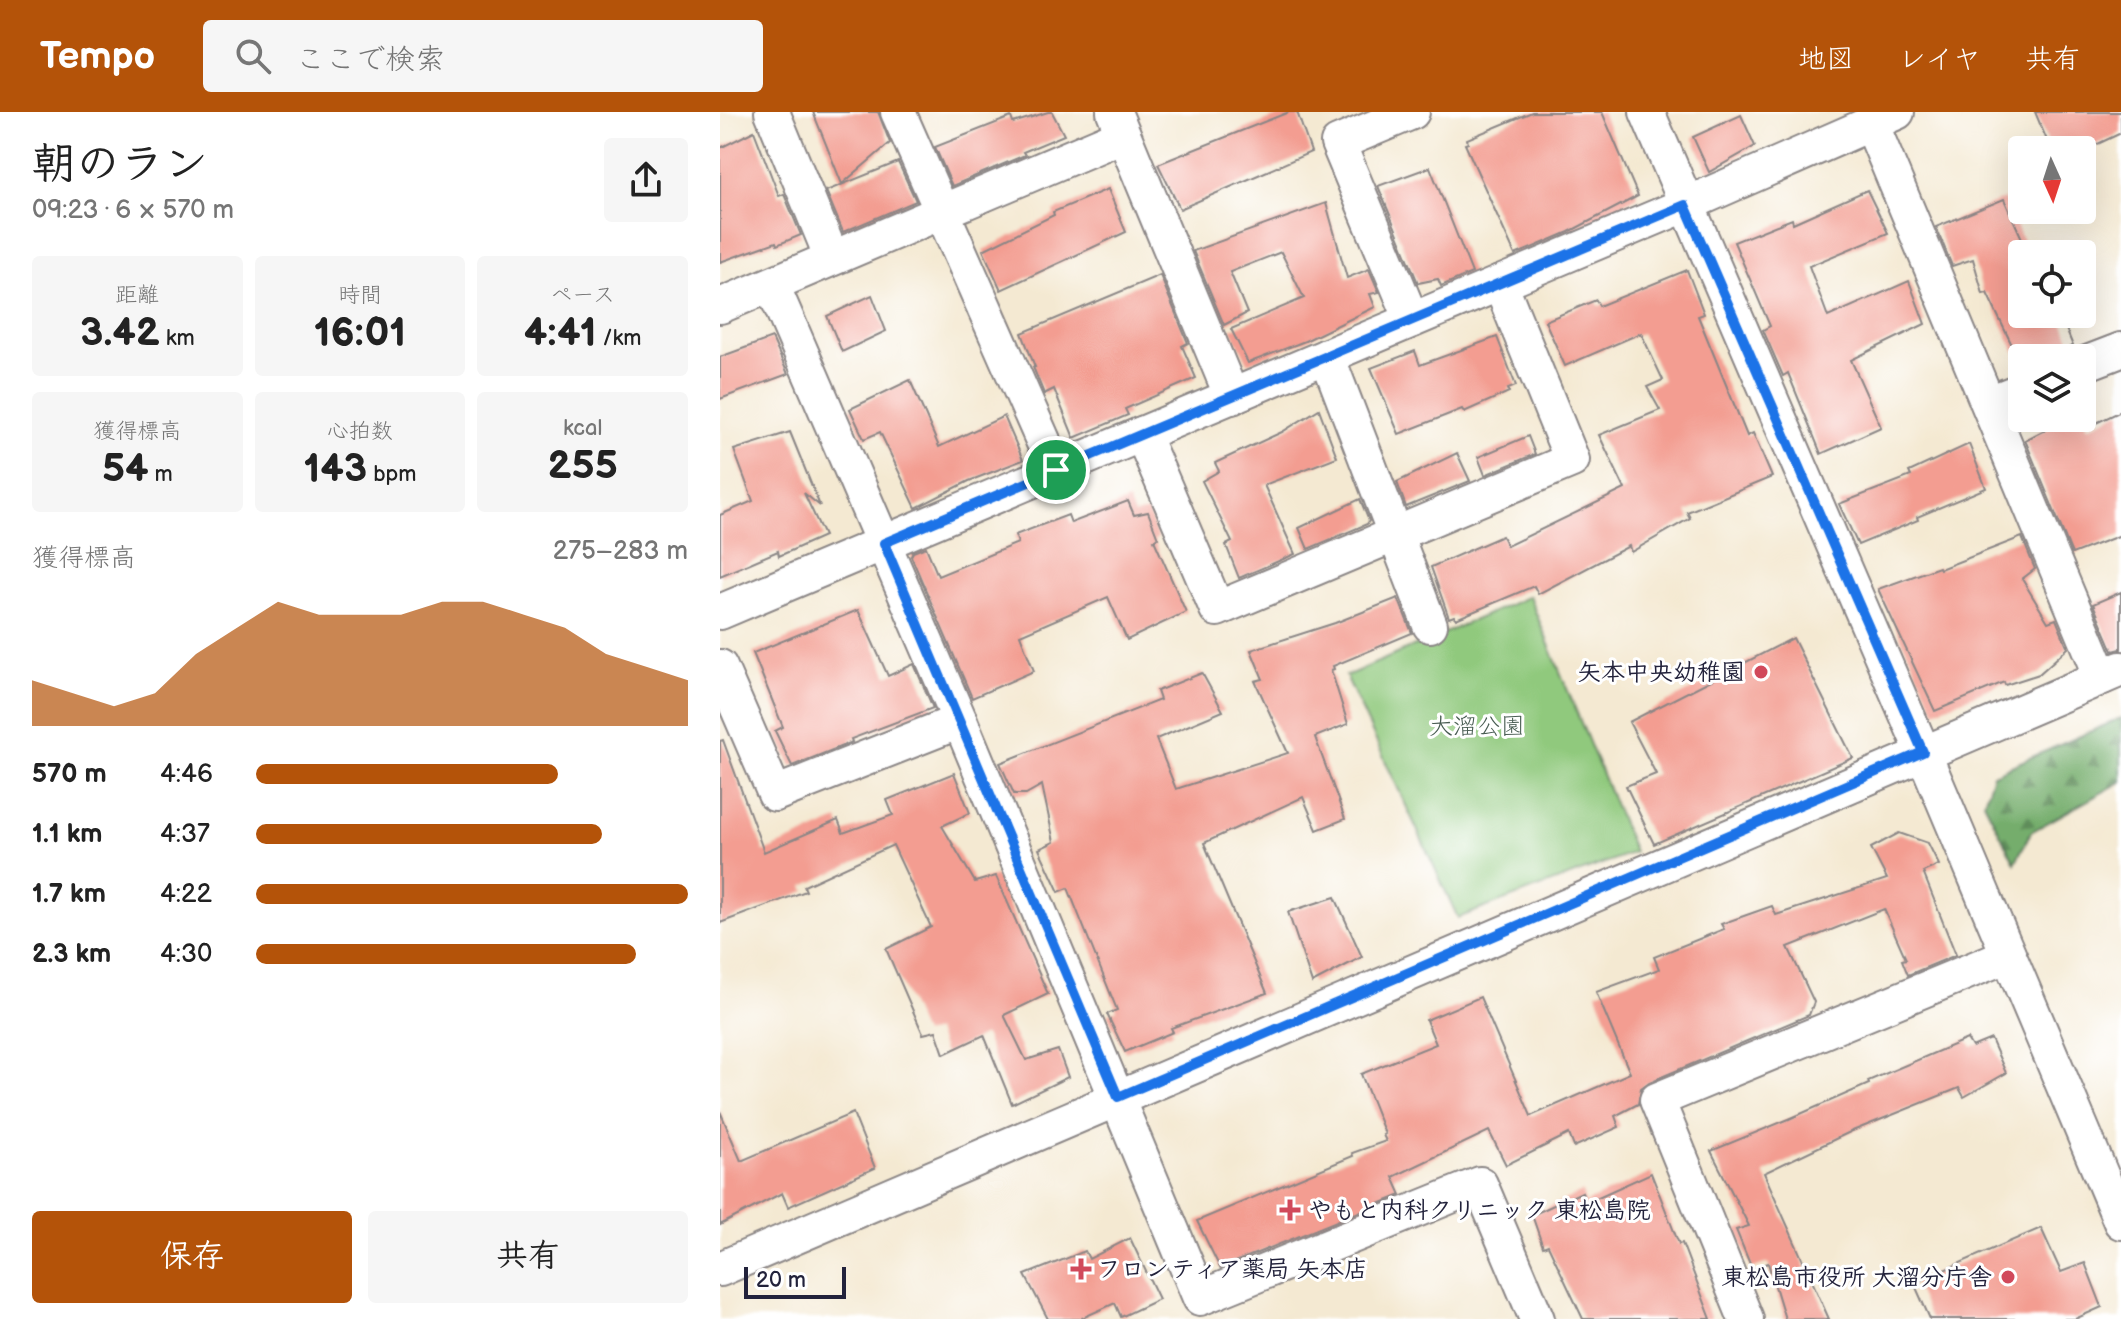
<!DOCTYPE html>
<html lang="ja">
<head>
<meta charset="utf-8">
<style>
	body { margin:0; font-family:"Balsamiq Sans","Klee One",sans-serif; background:#f6f6f6; color:#222; height:100vh; display:flex; flex-direction:column; font-size:30px; white-space:nowrap }
	* { box-sizing:border-box; margin:0 }
	p { font-size:26px; color:#767676 }
	.icon { flex:none; width:44px; height:44px; fill:none; stroke:currentColor; stroke-width:2; stroke-linecap:round; stroke-linejoin:round }
	.map { position:relative; flex:1; overflow:hidden }
	.panel { display:flex; flex-direction:column; background:#fff; width:720px }
	.panel>* { flex:none }
	.needle { width:52px; rotate:177deg }
	.tools { position:absolute; left:1288px; top:24px; display:grid; gap:16px }
	.tools a { display:grid; place-items:center; width:88px; height:88px; border-radius:8px; background:#fff; box-shadow:0 8px 32px #0002; font-size:40px }
	.scale { position:absolute; left:24px; bottom:20px; width:102px; box-sizing:border-box; padding-left:8px; border:4px solid #22223b; border-top:0; font-size:22px; line-height:28px; white-space:nowrap; color:#22223b; -webkit-text-stroke:6px #fff; paint-order:stroke }
	.pin { position:absolute; display:grid; place-items:center; width:68px; height:68px; color:#fff; margin:-34px; border:4px solid #fff; border-radius:50%; box-shadow:0 2px 8px #0007 }
	.round { display:grid; place-items:center; flex:none; width:84px; height:84px; border-radius:8px; background:#f6f6f6 }
	.summary { display:flex; align-items:center; justify-content:space-between; height:136px; padding:0 32px }
	h1 { font-size:44px; font-weight:700; line-height:60px }
	.figures { display:grid; grid-template-columns:repeat(3,1fr); gap:12px; height:136px; padding:8px 32px }
	.figures div { display:grid; align-content:center; border-radius:8px; background:#f6f6f6; text-align:center }
	.figures b { font-size:40px; font-weight:700 }
	.figures small { font-size:22px; font-weight:400 }
	.figures p { font-size:22px }
	.chart { height:224px; padding:16px 32px }
	.chart p { display:flex; justify-content:space-between }
	.chart svg { width:100%; height:144px; margin-top:8px; fill:#b45309; opacity:.7 }
	.cta { display:flex; gap:16px; margin-top:auto; padding:16px 32px }
	.cta a { flex:1; height:92px; border-radius:8px; background:#b45309; color:#fff; font-size:32px; font-weight:700; line-height:92px; text-align:center }
	.cta a+a { background:#f6f6f6; color:#222 }
	ul { padding:0 32px; list-style:none; font-size:26px }
	li { display:grid; grid-template-columns:128px 96px 1fr; align-items:center; height:60px }
	li i { height:20px; border-radius:10px; background:#b45309 }
	header { display:flex; align-items:center; gap:48px; box-sizing:border-box; height:112px; padding:0 40px; background:#b45309; color:#fff }
	header strong { font-size:38px }
	nav { display:flex; gap:44px; margin-inline-start:auto; font-size:28px }
	.search { width:560px; height:72px; background:#f6f6f6; display:flex; align-items:center; gap:20px; box-sizing:border-box; padding:0 28px; border-radius:8px; color:#767676; font-size:30px }
	main { display:flex; flex:1; min-height:0 }
	.map>svg:first-child { display:block }
	.green { fill:#90c97d; stroke:#59765c; stroke-width:2 }
	.forest { fill:url(#forest-firs); stroke:#4b6854; stroke-width:2 }
	.building { fill:#f39d91 }
	.lines { fill:none; stroke-linecap:round; stroke-linejoin:round }
	.minor-casing { stroke:#8b8686; stroke-width:38 }
	.minor { stroke:#fff; stroke-width:34 }
	.route-casing { stroke:#fff; stroke-width:16 }
	.route { stroke:#1a73e8; stroke-width:10 }
	.poi-dot { fill:#d1495b; stroke:#fff; stroke-width:3 }
	.labels { text-anchor:middle; dominant-baseline:central; stroke-width:6; stroke-linejoin:round; paint-order:stroke }
	.poi-label { font-size:24px; font-weight:bold; fill:#22223b; stroke:#fff; text-anchor:end }
	.park-label { font-size:24px; fill:#485c52; stroke:#fff }
</style>
</head>
<body>
<header>
<strong>Tempo</strong>
<div class="search"><svg class="icon" aria-label="search" viewBox="0 0 24 24"><circle cx="10" cy="10" r="6"/><path d="M15 15l6 6"/></svg>ここで検索</div>
<nav><a>地図</a><a>レイヤ</a><a>共有</a></nav>
</header>
<main>
<section class="panel">
<div class="summary"><div><h1>朝のラン</h1><p>09:23 · 6 × 570 m</p></div><a class="round"><svg class="icon" aria-label="share" viewBox="0 0 24 24"><path d="M12 15V3M7 8l5-5 5 5M5 13v7h14v-7"/></svg></a></div>
<div class="figures">
<div><p>距離</p><b>3.42<small> km</small></b></div>
<div><p>時間</p><b>16:01</b></div>
<div><p>ペース</p><b>4:41<small> /km</small></b></div>
</div>
<div class="figures">
<div><p>獲得標高</p><b>54<small> m</small></b></div>
<div><p>心拍数</p><b>143<small> bpm</small></b></div>
<div><p>kcal</p><b>255</b></div>
</div>
<div class="chart"><p><span>獲得標高</span>275–283 m</p>
<svg viewBox="0 0 160 44" preserveAspectRatio="none"><path d="M0 44V30L10 34L20 38L30 34L40 22L50 14L60 6L70 10L80 10L90 10L100 6L110 6L120 10L130 14L140 22L150 26L160 30V44z"/></svg>
</div>
<ul>
<li><b>570 m</b>4:46<i style="width:70%"></i></li>
<li><b>1.1 km</b>4:37<i style="width:80%"></i></li>
<li><b>1.7 km</b>4:22<i style="width:100%"></i></li>
<li><b>2.3 km</b>4:30<i style="width:88%"></i></li>
</ul>
<div class="cta"><a>保存</a><a>共有</a></div>
</section>
<div class="map">
<svg width="1401" height="1207" viewBox="0 0 1401 1207">
	<defs>
		<pattern id="forest-firs" width="22" height="20" patternUnits="userSpaceOnUse" patternTransform="scale(2)"><rect width="22" height="20" fill="#74ad6c"/><path d="M5 1l3.5 6h-7zM16 11l3.5 6h-7z" fill="#5f8c5a"/></pattern>
	</defs>
	<rect width="100%" height="100%" fill="#fff"/>
	<filter id="ink" filterUnits="userSpaceOnUse"><feTurbulence type="fractalNoise" baseFrequency=".0125" numOctaves="2"/><feDisplacementMap in="SourceGraphic" scale="16" xChannelSelector="R" yChannelSelector="G"/><feConvolveMatrix kernelMatrix="1 2 1 2 8 2 1 2 1" color-interpolation-filters="sRGB"/></filter>
	<filter id="wash" filterUnits="userSpaceOnUse"><feTurbulence type="fractalNoise" baseFrequency=".006" numOctaves="4" result="noise"/><feDisplacementMap in="SourceGraphic" scale="32" xChannelSelector="R" yChannelSelector="G"/><feGaussianBlur stdDeviation="1.8" result="paint"/><feColorMatrix in="noise" values="0 0 0 0 0 0 0 0 0 0 0 0 0 0 0 0 0 1.4 0 .05"/><feComposite in="paint" operator="in"/></filter>
	<g filter="url(#wash)">
		<rect width="100%" height="100%" fill="#f4e9d2"/>
		<polygon class="green" points="809,484 914,740 738,806 626,564"/>
		<polygon class="forest" points="1401,606 1401,670 1311,720 1295,751 1264,690 1273,662"/>
		<g id="blocks">
			<g class="building">
				<polygon points="93,0 158,0 170,31 122,72"/>
				<polygon points="328,0 332,0 344,23 303,40 305,43 232,74 215,35 291,5 293,11"/>
				<polygon points="569,0 577,0 591,40 460,97 438,52"/>
				<polygon points="812,0 882,0 918,84 849,120 795,143 745,32 748,31 747,27"/>
				<polygon points="1315,0 1401,0 1401,21 1365,38 1331,38"/>
				<polygon points="1021,3 1035,34 989,60 973,25"/>
				<polygon points="34,19 59,84 64,82 81,123 57,133 56,130 0,150 0,36"/>
				<polygon points="178,50 196,89 123,120 106,79"/>
				<polygon points="710,55 752,161 721,174 718,167 698,171 658,74"/>
				<polygon points="388,77 406,120 281,178 263,138 334,103 333,100"/>
				<polygon points="1147,78 1168,121 1089,154 1108,205 1189,169 1205,212 1131,248 1161,315 1101,342 1068,261 1063,264 1043,218 1050,214 1014,130 1072,107 1073,111"/>
				<polygon points="1284,87 1309,142 1302,142 1302,202 1340,202 1353,234 1326,246 1302,246 1302,254 1267,181 1263,182 1253,147 1232,154 1216,115"/>
				<polygon points="606,91 627,166 649,157 659,180 650,182 655,195 585,229 528,251 511,217 584,186 561,140 510,160 527,201 504,213 473,139"/>
				<polygon points="967,158 984,202 978,204 1027,324 1033,321 1052,365 967,400 970,406 911,440 909,434 818,482 814,474 736,507 734,504 729,506 711,455 782,424 787,434 905,377 879,323 940,298 927,275 943,268 921,221 845,254 825,209 876,188 879,194"/>
				<polygon points="440,163 468,231 462,234 476,266 405,297 408,303 354,326 334,277 324,282 313,255 315,255 302,221"/>
				<polygon points="152,183 166,219 122,240 107,204"/>
				<polygon points="777,225 796,274 788,277 789,280 744,300 742,297 679,322 651,256 695,239 700,253"/>
				<polygon points="52,226 68,262 0,287 0,245"/>
				<polygon points="190,268 219,335 284,304 303,348 249,369 196,396 160,320 144,327 130,297"/>
				<polygon points="599,297 617,345 544,373 575,442 519,466 506,433 512,430 482,369 499,359 495,351 562,320"/>
				<polygon points="1401,299 1401,423 1352,442 1305,328 1348,306 1362,306 1362,300 1368,315"/>
				<polygon points="70,320 100,394 84,381 104,424 59,444 58,439 0,464 0,403 33,389 14,338"/>
				<polygon points="808,324 815,342 765,363 758,345"/>
				<polygon points="1249,332 1266,376 1197,405 1198,408 1138,433 1119,392 1191,364 1189,360"/>
				<polygon points="737,341 750,369 686,395 677,370"/>
				<polygon points="640,387 649,409 647,412 588,437 579,416"/>
				<polygon points="408,389 414,403 428,400 438,426 434,428 466,500 407,528 388,485 300,523 314,559 252,586 191,444 193,440 206,435 218,464 298,431 295,423 348,403 351,411"/>
				<polygon points="1302,425 1315,457 1302,467 1328,510 1336,507 1348,536 1319,562 1285,573 1284,570 1215,599 1158,477 1219,455 1220,457"/>
				<polygon points="1401,480 1401,537 1393,539 1373,492"/>
				<polygon points="678,486 692,521 613,554 614,557 611,558 628,612 595,625 625,707 597,718 583,685 484,731 547,881 451,916 453,920 405,940 387,902 397,898 348,776 339,780 319,737 334,730 322,673 306,682 294,682 280,651 440,588 437,579 482,561 503,599 436,627 456,677 568,641 535,569 543,567 531,538 615,511"/>
				<polygon points="138,498 168,564 194,552 213,596 131,627 132,630 130,631 72,654 55,619 63,615 33,541"/>
				<polygon points="1073,526 1133,646 934,732 906,674 936,662 909,610"/>
				<polygon points="3,628 44,740 118,708 123,721 173,703 167,688 234,661 250,701 222,714 255,770 276,764 328,882 284,903 306,948 338,938 348,965 292,992 264,923 224,942 216,919 203,922 166,837 211,815 173,733 84,774 86,779 0,811 0,629"/>
				<polygon points="1179,721 1208,731 1219,753 1203,760 1236,843 1188,863 1182,848 1186,847 1164,797 1068,835 1094,890 1089,903 929,970 921,976 918,992 895,1004 899,1015 854,1035 849,1022 786,1053 769,1019 673,1065 681,1083 500,1156 477,1109 633,1044 632,1041 666,1029 663,1023 665,1022 641,962 716,932 706,908 760,885 811,1004 910,961 876,880 939,857 934,845 1004,817 1001,812 1052,794 1056,803 1167,767 1151,736"/>
				<polygon points="615,785 642,845 592,871 568,800"/>
				<polygon points="1247,927 1252,935 1271,927 1286,961 1244,985 1239,976 1130,1020 1044,1061 1109,1207 1065,1207 1048,1151 1032,1157 1016,1118 1029,1114 991,1039 1069,1007 1149,972 1148,969"/>
				<polygon points="0,999 21,1049 133,1001 155,1056 68,1095 62,1081 0,1113"/>
				<polygon points="931,1061 959,1132 962,1131 991,1207 863,1207 828,1133 823,1135 812,1103 862,1080 865,1091"/>
				<polygon points="1321,1116 1341,1160 1365,1151 1382,1195 1355,1207 1210,1207 1194,1171"/>
				<polygon points="410,1126 439,1187 401,1205 395,1191 360,1207 328,1207 305,1163 365,1139 369,1147"/>
			</g>
		</g>
	</g>
	<g filter="url(#ink)">
		<use href="#blocks" fill-opacity="0" stroke="#8b8686" stroke-width="2"/>
		<g class="lines">
			<g class="minor-casing">
				<g id="minor">
					<polyline points="52,0 112,146"/>
					<polyline points="178,0 336,358"/>
					<polyline points="394,0 512,285"/>
					<polyline points="692,0 618,31 692,208"/>
					<polyline points="927,0 1203,640 1401,1110"/>
					<polyline points="1151,11 1382,565"/>
					<polyline points="52,173 240,609 480,1186 760,1072 817,1207"/>
					<polyline points="0,194 403,23"/>
					<polyline points="607,244 710,513"/>
					<polyline points="1362,253 1401,238"/>
					<polyline points="1269,291 1302,278"/>
					<polyline points="422,322 497,497 852,348 780,171"/>
					<polyline points="0,500 965,93 1177,0"/>
					<polyline points="0,555 55,682 240,609"/>
					<polyline points="0,1157 1401,557"/>
					<polyline points="1026,1207 937,988 1288,843"/>
				</g>
			</g>
			<use href="#minor" class="minor"/>
		</g>
	</g>
	<g class="lines" filter="url(#ink)">
		<g class="route-casing">
			<polygon id="route" points="965,93 1203,640 398,985 164,431"/>
		</g>
		<use href="#route" class="route"/>
	</g>
	<g class="poi-dot">
		<circle cx="1041" cy="560" r="8"/>
		<path d="M566 1086h8v8h8v8h-8v8h-8v-8h-8v-8h8z"/>
		<path d="M357 1145h8v8h8v8h-8v8h-8v-8h-8v-8h8z"/>
		<circle cx="1288" cy="1165" r="8"/>
	</g>
	<g class="labels">
		<g class="poi-label">
			<text x="1025" y="560">矢本中央幼稚園</text>
			<text x="588" y="1098" text-anchor="start">やもと内科クリニック 東松島院</text>
			<text x="377" y="1157" text-anchor="start">フロンティア薬局 矢本店</text>
			<text x="1272" y="1165">東松島市役所 大溜分庁舎</text>
		</g>
		<g class="park-label">
			<text x="757" y="614">大溜公園</text>
		</g>
	</g>
</svg>
<div class="tools">
<a><svg class="needle" viewBox="-14 -14 28 28"><path d="M0-13l5 13h-10z" fill="#e53935"/><path d="M0 13l5-13h-10z" fill="#767676"/></svg></a>
<a><svg class="icon" aria-label="locate" viewBox="0 0 24 24"><circle cx="12" cy="12" r="6"/><path d="M12 2v4M12 18v4M2 12h4M18 12h4"/></svg></a>
<a><svg class="icon" aria-label="layers" viewBox="0 0 24 24"><path d="M12 4l9 5-9 5-9-5zM3 14l9 5 9-5"/></svg></a>
</div>
<div class="scale">20 m</div>
<div class="pin" style="left:336px;top:358px;background:#1e9e55"><svg class="icon" aria-label="arrive" viewBox="0 0 24 24"><path d="M6 21V4h12l-3 4 3 4H6"/></svg></div>
</div>
</main>
</body>
</html>
